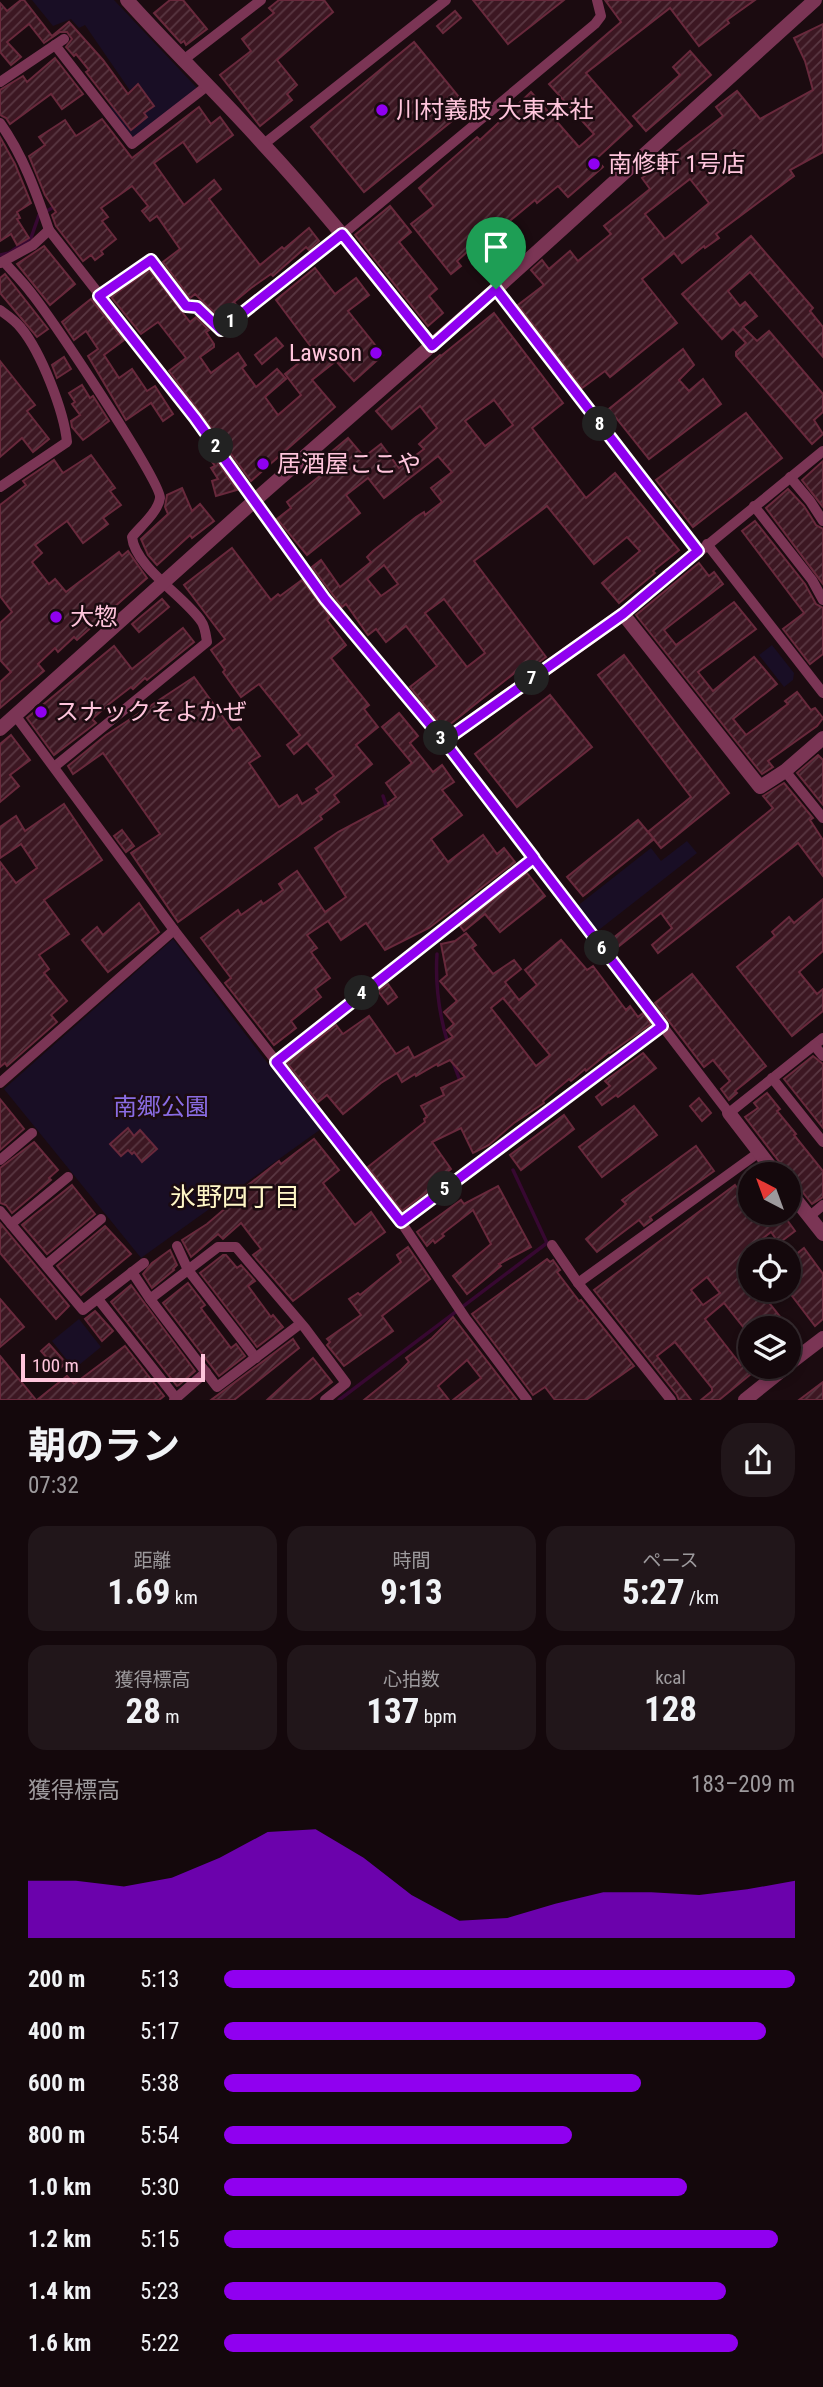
<!DOCTYPE html>
<html lang="ja">
<head>
<meta charset="utf-8">
<style>
	body { margin:0; font-family:"Roboto Condensed","Noto Sans JP",sans-serif; background:#21161a; color:#f1f3f6; height:100vh; display:flex; flex-direction:column; font-size:26px; white-space:nowrap }
	* { box-sizing:border-box; margin:0 }
	p { font-size:23px; color:#9d9a9d }
	.icon { flex:none; width:38px; height:38px; fill:none; stroke:currentColor; stroke-width:2; stroke-linecap:round; stroke-linejoin:round }
	.map { position:relative; height:1400px; overflow:hidden }
	.panel { display:flex; flex-direction:column; background:#14080c; flex:1 }
	.panel>* { flex:none }
	.needle { width:46px; rotate:319deg }
	.controls { position:absolute; left:738px; top:1162px; display:grid; gap:14px }
	.controls a { display:grid; place-items:center; width:63px; height:63px; border-radius:50%; background:#14080c; box-shadow:0 4px 10px #0003,0 0 0 2px #33292d; font-size:35px }
	.scale { position:absolute; left:21px; bottom:18px; width:184px; box-sizing:border-box; padding-left:7px; border:4px solid #ffc5dc; border-top:0; font-size:19px; line-height:24px; white-space:nowrap; color:#ffc5dc; -webkit-text-stroke:5px #1b0b10; paint-order:stroke }
	.pin { position:absolute; display:grid; place-items:center; width:60px; height:60px; color:#fff; margin:-72px -30px; border-radius:50% 50% 50% 0; rotate:-45deg; box-shadow:0 0 7px #0007 }
	.pin .icon { rotate:45deg }
	.km { position:absolute; width:35px; height:35px; margin:-18px; border-radius:50%; background:#222; color:#fff; font-size:19px; line-height:35px; text-align:center }
	.round { display:grid; place-items:center; flex:none; width:74px; height:74px; border-radius:28px; background:#21161a }
	.summary { display:flex; align-items:center; justify-content:space-between; height:119px; padding:0 28px }
	h1 { font-size:38px; font-weight:700; line-height:52px }
	.stats { display:grid; grid-template-columns:repeat(3,1fr); gap:10px; height:119px; padding:7px 28px }
	.stats div { display:grid; align-content:center; border-radius:18px; background:#21161a; text-align:center }
	.stats b { font-size:35px; font-weight:700 }
	.stats small { font-size:19px; font-weight:400 }
	.stats p { font-size:19px }
	.chart { height:196px; padding:14px 28px }
	.chart p { display:flex; justify-content:space-between }
	.chart svg { width:100%; height:126px; margin-top:7px; fill:#9000f0; opacity:.7 }
	ul { padding:0 28px; list-style:none; font-size:23px }
	li { display:grid; grid-template-columns:112px 84px 1fr; align-items:center; height:52px }
	li i { height:18px; border-radius:9px; background:#9000f0 }
	.map>svg:first-child { display:block }
	.green { fill:#190e25 }
	.lines { fill:none; stroke-linecap:round; stroke-linejoin:round }
	.stream { stroke:#370831; stroke-width:3.5 }
	.building { fill:url(#building-hatch); stroke:#68293c; stroke-width:2; fill-rule:evenodd }
	.minor { stroke:#7b3555; stroke-width:10 }
	.tertiary { stroke:#7b3555; stroke-width:14 }
	.route-casing { stroke:#fff; stroke-width:14 }
	.route { stroke:#9000f0; stroke-width:9 }
	.poi-dot { fill:#9000f0; stroke:#1b0b10; stroke-width:2.5 }
	.labels { text-anchor:middle; dominant-baseline:central; stroke-width:5; stroke-linejoin:round; paint-order:stroke }
	.poi-label { font-size:24px; fill:#ffc5dc; stroke:#1b0b10; text-anchor:start }
	.park-label { font-size:24px; fill:#8a6ce3; stroke:#1b0b10 }
	.neighbourhood-label { font-size:26px; fill:#fff7c7; stroke:#1b0b10 }
</style>
</head>
<body>
<div class="map">
<svg width="823" height="1400" viewBox="0 0 823 1400">
	<defs>
		<pattern id="building-hatch" width="6" height="6" patternUnits="userSpaceOnUse" patternTransform="scale(1.75)"><rect width="6" height="6" fill="#3c1722"/><path d="M-1 1l2-2M0 6l6-6M5 7l2-2" fill="none" stroke="#593742"/></pattern>
	</defs>
	<rect width="100%" height="100%" fill="#1b0b10"/>
	<g class="green">
		<polygon points="32,0 114,0 197,88 133,138 110,107 131,92 85,25 79,28 71,19 53,26"/>
		<polygon points="772,645 794,673 793,680 784,687 759,655"/>
		<polygon points="687,841 697,853 600,929 592,928 576,907 651,848 661,861"/>
		<polygon points="173,939 269,1065 321,1129 141,1258 4,1089"/>
		<polygon points="79,1319 101,1347 74,1369 52,1341"/>
	</g>
	<g class="lines">
		<g class="stream">
			<polyline points="0,255 9,253 31,238 39,215 58,205"/>
			<polyline points="383,796 387,808"/>
			<path d="M437,954C435,985 439,1014 448,1044"/>
			<polyline points="453,1062 460,1081"/>
			<polyline points="339,1400 547,1243 513,1170"/>
		</g>
	</g>
	<g class="building">
		<polygon points="21,0 24,0 52,36 69,22 103,60 128,94 138,84 154,106 144,113 147,117 131,130 86,72 89,70 76,54 74,56 66,47 72,39 67,32 60,32 44,43 29,24 7,42 21,57 11,65 0,52 0,3 7,11"/>
		<polygon points="170,0 183,0 207,29 186,45 184,41 181,43 154,13"/>
		<polygon points="279,0 324,0 333,12 277,60 297,85 287,94 292,100 260,126 220,75 251,51 242,39 274,13 269,8"/>
		<polygon points="473,0 564,0 508,44"/>
		<polygon points="605,0 755,0 727,20 729,23 699,46 670,8 586,73 632,126 596,159 603,167 568,197 558,186 537,203 535,200 500,229 497,225 457,261 461,266 451,274 411,224 434,206 419,188 477,137 480,140 531,92 579,147 594,134 549,84 621,22"/>
		<polygon points="455,11 461,18 443,33 437,26"/>
		<path d="M823,24V152L790,170L794,176L716,234L719,238L705,248L704,246L682,263L674,253L642,279L677,323L610,377L605,371L582,388L518,305L544,285L531,270L542,260L549,269L570,251L578,261L611,234L604,226L650,189L642,178L723,116L716,107L737,91L760,119L813,90L805,61L794,38ZM690,179L709,203L665,239L645,214Z"/>
		<polygon points="414,42 468,108 364,192 311,127"/>
		<polygon points="690,51 711,75 646,131 633,116 680,75 673,67"/>
		<polygon points="55,58 83,94 62,109 51,94 10,124 6,118 0,115 0,90 23,76 27,82"/>
		<polygon points="199,107 211,124 220,117 233,135 197,162 183,142 154,163 184,205 214,180 221,189 209,199 260,265 282,247 284,249 309,228 319,241 309,250 306,247 273,276 271,274 251,288 234,302 238,307 222,320 195,294 190,298 163,262 180,249 157,216 150,221 142,211 148,206 132,186 101,208 108,217 102,221 116,239 101,251 103,254 95,260 91,255 83,261 56,226 52,215 56,212 45,195 29,156 45,145 39,137 65,120 76,136 102,119 132,158"/>
		<polygon points="0,137 15,164 31,203 17,212 20,218 17,219 29,238 17,245 11,234 0,241"/>
		<polygon points="390,206 411,232 399,242 437,289 429,296 443,313 428,326 355,235"/>
		<polygon points="751,236 813,308 810,311 823,327 823,357 750,272 728,291 740,306 745,302 757,316 743,327 757,341 769,331 823,394 823,412 814,420 823,434 812,444 736,356 736,352 746,343 733,329 722,339 682,294"/>
		<polygon points="44,246 75,284 50,305 17,264"/>
		<polygon points="315,268 335,294 356,278 369,295 348,311 383,355 354,381 336,361 312,380 335,407 251,481 169,371 186,358 158,322 141,334 111,297 149,270 190,322 196,317 209,330 206,332 214,344 214,347 200,357 211,373 238,353 246,365 242,368 256,387 277,369 286,379 265,397 278,415 301,395 285,374 314,351 276,300"/>
		<polygon points="5,274 48,329 37,337 0,293 0,278"/>
		<polygon points="91,299 124,340 104,355 119,378 132,369 147,391 155,386 173,414 163,421 151,403 126,420 88,356 98,349 86,331 74,340 62,322"/>
		<path d="M494,313L563,403L532,428L586,498L615,473L679,550L653,571L655,573L619,603L602,583L640,551L627,537L594,564L547,506L474,561L546,657L531,668L527,663L444,729L410,687L437,666L406,626L386,642L376,629L368,635L346,604L342,607L312,567L321,560L340,587L371,562L367,557L373,551L416,517L424,512L425,515L442,502L431,488L452,472L438,456L384,498L368,478L346,495L360,513L307,555L277,519L291,508L287,502L331,467L324,458L348,438L364,457L381,444L399,468L424,449L419,444L437,428L420,406L392,429L376,411L440,355L441,356ZM494,400L513,425L485,446L465,421ZM384,565L398,584L381,596L367,579ZM444,599L485,653L467,667L425,613Z"/>
		<polygon points="276,338 283,346 262,364 255,355"/>
		<polygon points="683,349 694,365 679,380 689,391 703,379 721,404 649,459 609,409"/>
		<polygon points="64,357 71,369 57,378 52,365"/>
		<polygon points="0,361 35,405 27,411 49,439 33,452 22,438 0,457"/>
		<polygon points="82,385 90,398 93,396 109,421 83,440 72,427 71,421 80,415 72,404 75,402 69,393"/>
		<polygon points="746,413 782,458 693,527 656,480"/>
		<polygon points="91,455 115,488 110,491 121,505 103,518 108,524 83,543 67,521 35,545 42,553 32,562 49,584 55,579 66,592 119,552 122,556 128,551 147,578 77,640 74,637 58,652 55,648 38,664 44,671 0,708 0,682 11,672 0,660 0,623 12,612 0,596 0,505 26,485 23,481 54,460 63,473"/>
		<polygon points="214,457 237,490 216,496 212,481 218,479 211,468 215,466 210,459"/>
		<polygon points="823,461 823,507 802,480"/>
		<polygon points="182,488 192,511 200,504 214,521 192,538 190,535 157,565 148,555 141,539 168,514 165,507 167,495"/>
		<polygon points="788,489 804,506 816,525 823,529 823,584 766,508"/>
		<polygon points="755,521 805,584 816,604 823,608 823,654 810,664 783,629 804,613 742,531"/>
		<polygon points="232,548 271,600 278,594 280,596 302,580 330,617 327,620 346,645 331,658 369,705 364,709 378,727 356,745 372,764 334,795 339,802 320,816 322,819 178,922 131,853 160,834 103,753 73,774 68,766 106,735 194,677 233,731 239,727 260,756 249,763 279,807 297,795 302,804 319,793 316,789 334,776 307,743 294,754 287,745 300,735 259,684 241,697 223,672 225,670 211,650 225,639 184,585"/>
		<polygon points="699,563 709,576 714,572 723,584 664,630 676,645 734,602 756,629 698,672 713,691 754,657 777,684 733,719 746,735 788,704 785,701 797,692 811,710 815,708 823,718 817,726 768,761 773,767 762,774 636,615"/>
		<polygon points="162,599 169,607 139,632 132,624"/>
		<polygon points="183,628 194,642 147,680 145,678 133,689 131,687 109,704 92,719 96,723 54,755 27,718 114,646 132,669"/>
		<polygon points="624,655 729,793 661,848 648,832 691,797 598,675"/>
		<polygon points="550,695 592,747 517,807 475,754"/>
		<polygon points="399,713 418,736 410,743 433,772 442,765 454,782 442,790 462,815 431,839 448,862 483,835 497,854 504,848 515,862 429,928 385,950 366,923 341,940 328,921 307,935 317,948 311,952 330,978 315,989 321,997 291,1021 296,1028 274,1045 225,983 231,978 201,938 238,910 241,915 261,901 263,904 283,890 279,884 297,871 325,912 346,897 315,848 338,832 389,805 388,803 396,797 386,783 412,763 382,727"/>
		<polygon points="11,735 30,760 10,775 19,786 0,802 0,744"/>
		<polygon points="818,755 823,760 823,805 797,773"/>
		<polygon points="784,783 813,818 810,820 823,840 823,876 798,843 658,953 652,945 672,928 661,913 614,950 608,942 612,939 773,808 763,796"/>
		<polygon points="64,804 102,860 44,900 69,934 39,955 49,969 44,973 67,1001 51,1015 57,1022 7,1066 5,1063 0,1067 0,862 16,883 37,868 21,844 0,858 0,827 16,816 25,831"/>
		<polygon points="638,820 654,839 583,896 567,877"/>
		<polygon points="122,830 134,846 126,852 114,836"/>
		<polygon points="527,873 545,896 500,932 485,914 464,931 460,926"/>
		<polygon points="823,899 823,951 799,972 817,994 823,989 823,1011 792,1036 737,967 775,936 772,932 789,917 794,923"/>
		<polygon points="139,903 159,932 108,972 82,940 97,927 103,935"/>
		<path d="M466,933L476,945L472,948L493,974L514,960L521,969L505,982L519,1000L537,985L525,970L561,940L587,970L593,966L626,1010L630,1006L638,1017L643,1013L651,1024L610,1053L609,1052L586,1071L585,1069L571,1081L569,1079L543,1101L544,1103L514,1123L489,1145L473,1153L461,1128L432,1142L451,1169L429,1186L431,1189L402,1211L368,1167L425,1122L424,1119L427,1117L421,1106L444,1095L441,1088L465,1077L450,1060L438,1066L437,1064L416,1076L415,1074L402,1082L397,1073L381,1083L343,1114L327,1095L318,1102L287,1063L336,1025L343,1034L369,1016L396,1054L408,1047L414,1058L453,1037L447,1030L454,1024L444,1012L457,1001L440,981L447,975L441,944L455,941ZM503,998L550,1055L536,1066L491,1008Z"/>
		<polygon points="692,974 766,1066 735,1091 737,1093 729,1100 721,1089 730,1081 713,1060 704,1067 655,1003"/>
		<polygon points="388,984 397,997 388,1004 378,991"/>
		<polygon points="643,1053 656,1068 618,1097 616,1095 602,1105 596,1097 610,1086 605,1081"/>
		<polygon points="813,1056 823,1064 823,1128 784,1079"/>
		<polygon points="767,1093 780,1109 777,1111 796,1134 794,1135 823,1171 823,1197 812,1204 797,1185 789,1182 789,1174 785,1174 784,1168 745,1117 758,1108 754,1103"/>
		<polygon points="699,1098 711,1113 702,1121 690,1106"/>
		<polygon points="0,1099 24,1129 0,1150"/>
		<polygon points="634,1106 657,1135 602,1177 579,1147"/>
		<polygon points="564,1115 574,1129 521,1170 510,1155"/>
		<polygon points="128,1128 134,1136 140,1130 157,1149 142,1162 134,1152 132,1154 128,1150 121,1156 110,1144"/>
		<polygon points="314,1139 339,1170 323,1183 355,1225 371,1212 385,1232 293,1301 253,1255 261,1249 241,1223 223,1239 218,1234 191,1257 182,1240 207,1224 228,1206 225,1203 279,1161 281,1164"/>
		<polygon points="34,1142 58,1170 49,1178 51,1180 12,1213 6,1205 0,1203 0,1168"/>
		<polygon points="696,1146 714,1171 650,1217 652,1220 644,1226 639,1220 597,1252 586,1239 626,1204 622,1200"/>
		<polygon points="72,1185 95,1214 47,1254 22,1225"/>
		<path d="M735,1185L751,1206V1213H782L795,1231L779,1243L771,1232L753,1246L758,1251H751V1290H759L789,1328H744L724,1303L705,1319L741,1365L747,1360L756,1370L719,1400H701L712,1391V1388L675,1342L657,1356L691,1400H679L677,1395L594,1290ZM707,1277L720,1293L703,1305L691,1290Z"/>
		<polygon points="498,1186 531,1247 499,1264 501,1266 467,1294 453,1276 491,1244 473,1210 442,1234 444,1236 435,1243 433,1240 427,1246 417,1232 461,1200 464,1204"/>
		<polygon points="0,1223 69,1306 56,1319 0,1253"/>
		<polygon points="105,1226 131,1254 81,1295 57,1266"/>
		<polygon points="408,1247 430,1279 382,1316 393,1331 344,1366 327,1345 330,1342 327,1339 361,1315 349,1299 358,1293 360,1295 401,1262 397,1255"/>
		<polygon points="804,1248 823,1274 823,1319 815,1326 789,1292 789,1260"/>
		<polygon points="170,1250 177,1265 173,1269 174,1270 152,1288 143,1274 152,1263"/>
		<polygon points="223,1255 226,1255 237,1268 241,1265 255,1281 248,1286 271,1317 273,1315 283,1327 257,1347 200,1273"/>
		<polygon points="547,1259 550,1262 553,1260 560,1270 557,1272 579,1301 581,1300 634,1366 586,1400 555,1400 545,1387 533,1395 472,1314"/>
		<polygon points="188,1283 205,1305 201,1308 203,1311 225,1340 231,1348 236,1344 245,1356 219,1376 163,1303"/>
		<polygon points="131,1285 195,1371 179,1385 177,1386 111,1302"/>
		<polygon points="0,1299 24,1327 0,1347"/>
		<polygon points="95,1311 113,1331 102,1341 85,1319"/>
		<polygon points="453,1317 517,1400 453,1400 481,1378 467,1360 438,1386 449,1400 364,1400 401,1370 409,1362 406,1358 432,1338"/>
		<polygon points="293,1339 299,1348 234,1400 211,1400"/>
		<polygon points="49,1344 66,1363 58,1370 41,1351"/>
		<polygon points="125,1346 164,1396 159,1400 37,1400 67,1376 74,1384"/>
		<polygon points="0,1356 36,1400 0,1400"/>
		<polygon points="313,1358 332,1382 309,1400 267,1400"/>
		<polygon points="823,1382 823,1400 799,1400"/>
	</g>
	<g class="lines">
		<g class="minor">
			<polyline points="55,45 132,144 207,86"/>
			<polyline points="182,61 261,0"/>
			<polyline points="0,82 64,39"/>
			<path d="M0,123C23,155 36,192 49,230L195,417L325,599L444,741L729,1113L823,1038"/>
			<polyline points="264,144 446,0"/>
			<path d="M4,262C14,273 24,283 32,294C50,317 162,482 160,498C158,512 140,527 132,537C135,567 185,597 201,621C205,626 206,635 207,642L54,767"/>
			<polyline points="0,263 33,245 49,230"/>
			<polyline points="496,289 698,551"/>
			<polyline points="99,296 151,259 186,306 197,307 221,330 342,235 595,24 601,16 597,0"/>
			<path d="M0,310C7,315 16,321 21,328C41,352 64,411 67,442L0,487"/>
			<polyline points="790,477 810,501 823,521"/>
			<polyline points="754,506 812,580 823,600"/>
			<polyline points="707,544 823,693"/>
			<polyline points="623,614 823,451"/>
			<polyline points="15,715 174,930 401,1222 466,1319 527,1400"/>
			<polyline points="785,771 823,818"/>
			<polyline points="814,1045 823,1056"/>
			<polyline points="276,1062 534,857"/>
			<polyline points="772,1078 823,1142"/>
			<polyline points="0,1083 174,930"/>
			<polyline points="0,1160 32,1133"/>
			<polyline points="0,1211 83,1310 144,1263"/>
			<polyline points="810,1216 823,1205"/>
			<polyline points="401,1222 661,1026"/>
			<polyline points="11,1224 68,1177"/>
			<polyline points="552,1245 578,1283 671,1400"/>
			<polyline points="177,1246 188,1270 256,1358"/>
			<polyline points="46,1265 101,1219"/>
			<polyline points="132,1272 150,1299 217,1387 300,1324"/>
			<polyline points="578,1283 758,1153"/>
			<polyline points="98,1299 176,1398"/>
			<polyline points="150,1299 218,1247 236,1247 305,1328 346,1383 325,1400"/>
			<polyline points="174,1400 206,1372"/>
		</g>
		<g class="tertiary">
			<path d="M127,0C171,49 219,95 263,144C323,208 377,278 432,346"/>
			<polyline points="0,729 263,493 496,289 815,0"/>
			<polyline points="444,741 623,614 760,787 785,771 823,738"/>
			<polyline points="729,1113 776,1174"/>
			<polyline points="789,1191 823,1234"/>
			<polyline points="789,1364 823,1338"/>
			<polyline points="745,1400 786,1367"/>
		</g>
	</g>
	<g class="lines">
		<g class="route-casing">
			<path id="route" d="M496,289L432,346L342,234L221,330L197,307L186,306L151,260L99,296L195,418L325,599L444,741L534,858L276,1062L401,1222L662,1026C589,931 517,836 444,741L623,614L698,551L496,289"/>
		</g>
		<use href="#route" class="route"/>
	</g>
	<g class="poi-dot">
		<circle cx="382" cy="110" r="7"/>
		<circle cx="594" cy="164" r="7"/>
		<circle cx="376" cy="353" r="7"/>
		<circle cx="263" cy="464" r="7"/>
		<circle cx="56" cy="617" r="7"/>
		<circle cx="41" cy="712" r="7"/>
	</g>
	<g class="labels">
		<g class="poi-label">
			<text x="396" y="110">川村義肢 大東本社</text>
			<text x="608" y="164">南修軒 1号店</text>
			<text x="362" y="353" text-anchor="end">Lawson</text>
			<text x="277" y="464">居酒屋ここや</text>
			<text x="70" y="617">大惣</text>
			<text x="55" y="712">スナックそよかぜ</text>
		</g>
		<g class="park-label">
			<text x="161" y="1107">南郷公園</text>
		</g>
		<g class="neighbourhood-label">
			<text x="235" y="1197">氷野四丁目</text>
		</g>
	</g>
</svg>
<div class="controls">
<a><svg class="needle" viewBox="-14 -14 28 28"><path d="M0-13l5 13h-10z" fill="#e53935"/><path d="M0 13l5-13h-10z" fill="#9d9a9d"/></svg></a>
<a><svg class="icon" aria-label="locate" viewBox="0 0 24 24"><circle cx="12" cy="12" r="6"/><path d="M12 2v4M12 18v4M2 12h4M18 12h4"/></svg></a>
<a><svg class="icon" aria-label="layers" viewBox="0 0 24 24"><path d="M12 4l9 5-9 5-9-5zM3 14l9 5 9-5"/></svg></a>
</div>
<div class="scale">100 m</div>
<div class="pin" style="left:496px;top:289px;background:#1e9e55"><svg class="icon" aria-label="arrive" viewBox="0 0 24 24"><path d="M6 21V4h12l-3 4 3 4H6"/></svg></div>
<b class="km" style="left:231px;top:321px">1</b>
<b class="km" style="left:216px;top:446px">2</b>
<b class="km" style="left:441px;top:738px">3</b>
<b class="km" style="left:362px;top:993px">4</b>
<b class="km" style="left:445px;top:1189px">5</b>
<b class="km" style="left:602px;top:948px">6</b>
<b class="km" style="left:532px;top:678px">7</b>
<b class="km" style="left:600px;top:424px">8</b>
</div>
<section class="panel">
<div class="summary"><div><h1>朝のラン</h1><p>07:32</p></div><a class="round"><svg class="icon" aria-label="share" viewBox="0 0 24 24"><path d="M12 15V3M7 8l5-5 5 5M5 13v7h14v-7"/></svg></a></div>
<div class="stats">
<div><p>距離</p><b>1.69<small> km</small></b></div>
<div><p>時間</p><b>9:13</b></div>
<div><p>ペース</p><b>5:27<small> /km</small></b></div>
</div>
<div class="stats">
<div><p>獲得標高</p><b>28<small> m</small></b></div>
<div><p>心拍数</p><b>137<small> bpm</small></b></div>
<div><p>kcal</p><b>128</b></div>
</div>
<div class="chart"><p><span>獲得標高</span>183–209 m</p>
<svg viewBox="0 0 160 44" preserveAspectRatio="none"><path d="M0 44V24L10 24L20 26L30 23L40 16L50 7L60 6L70 16L80 29L90 38L100 37L110 32L120 28L130 28L140 29L150 27L160 24V44z"/></svg>
</div>
<ul>
<li><b>200 m</b>5:13<i style="width:100%"></i></li>
<li><b>400 m</b>5:17<i style="width:95%"></i></li>
<li><b>600 m</b>5:38<i style="width:73%"></i></li>
<li><b>800 m</b>5:54<i style="width:61%"></i></li>
<li><b>1.0 km</b>5:30<i style="width:81%"></i></li>
<li><b>1.2 km</b>5:15<i style="width:97%"></i></li>
<li><b>1.4 km</b>5:23<i style="width:88%"></i></li>
<li><b>1.6 km</b>5:22<i style="width:90%"></i></li>
</ul>
</section>
</body>
</html>
